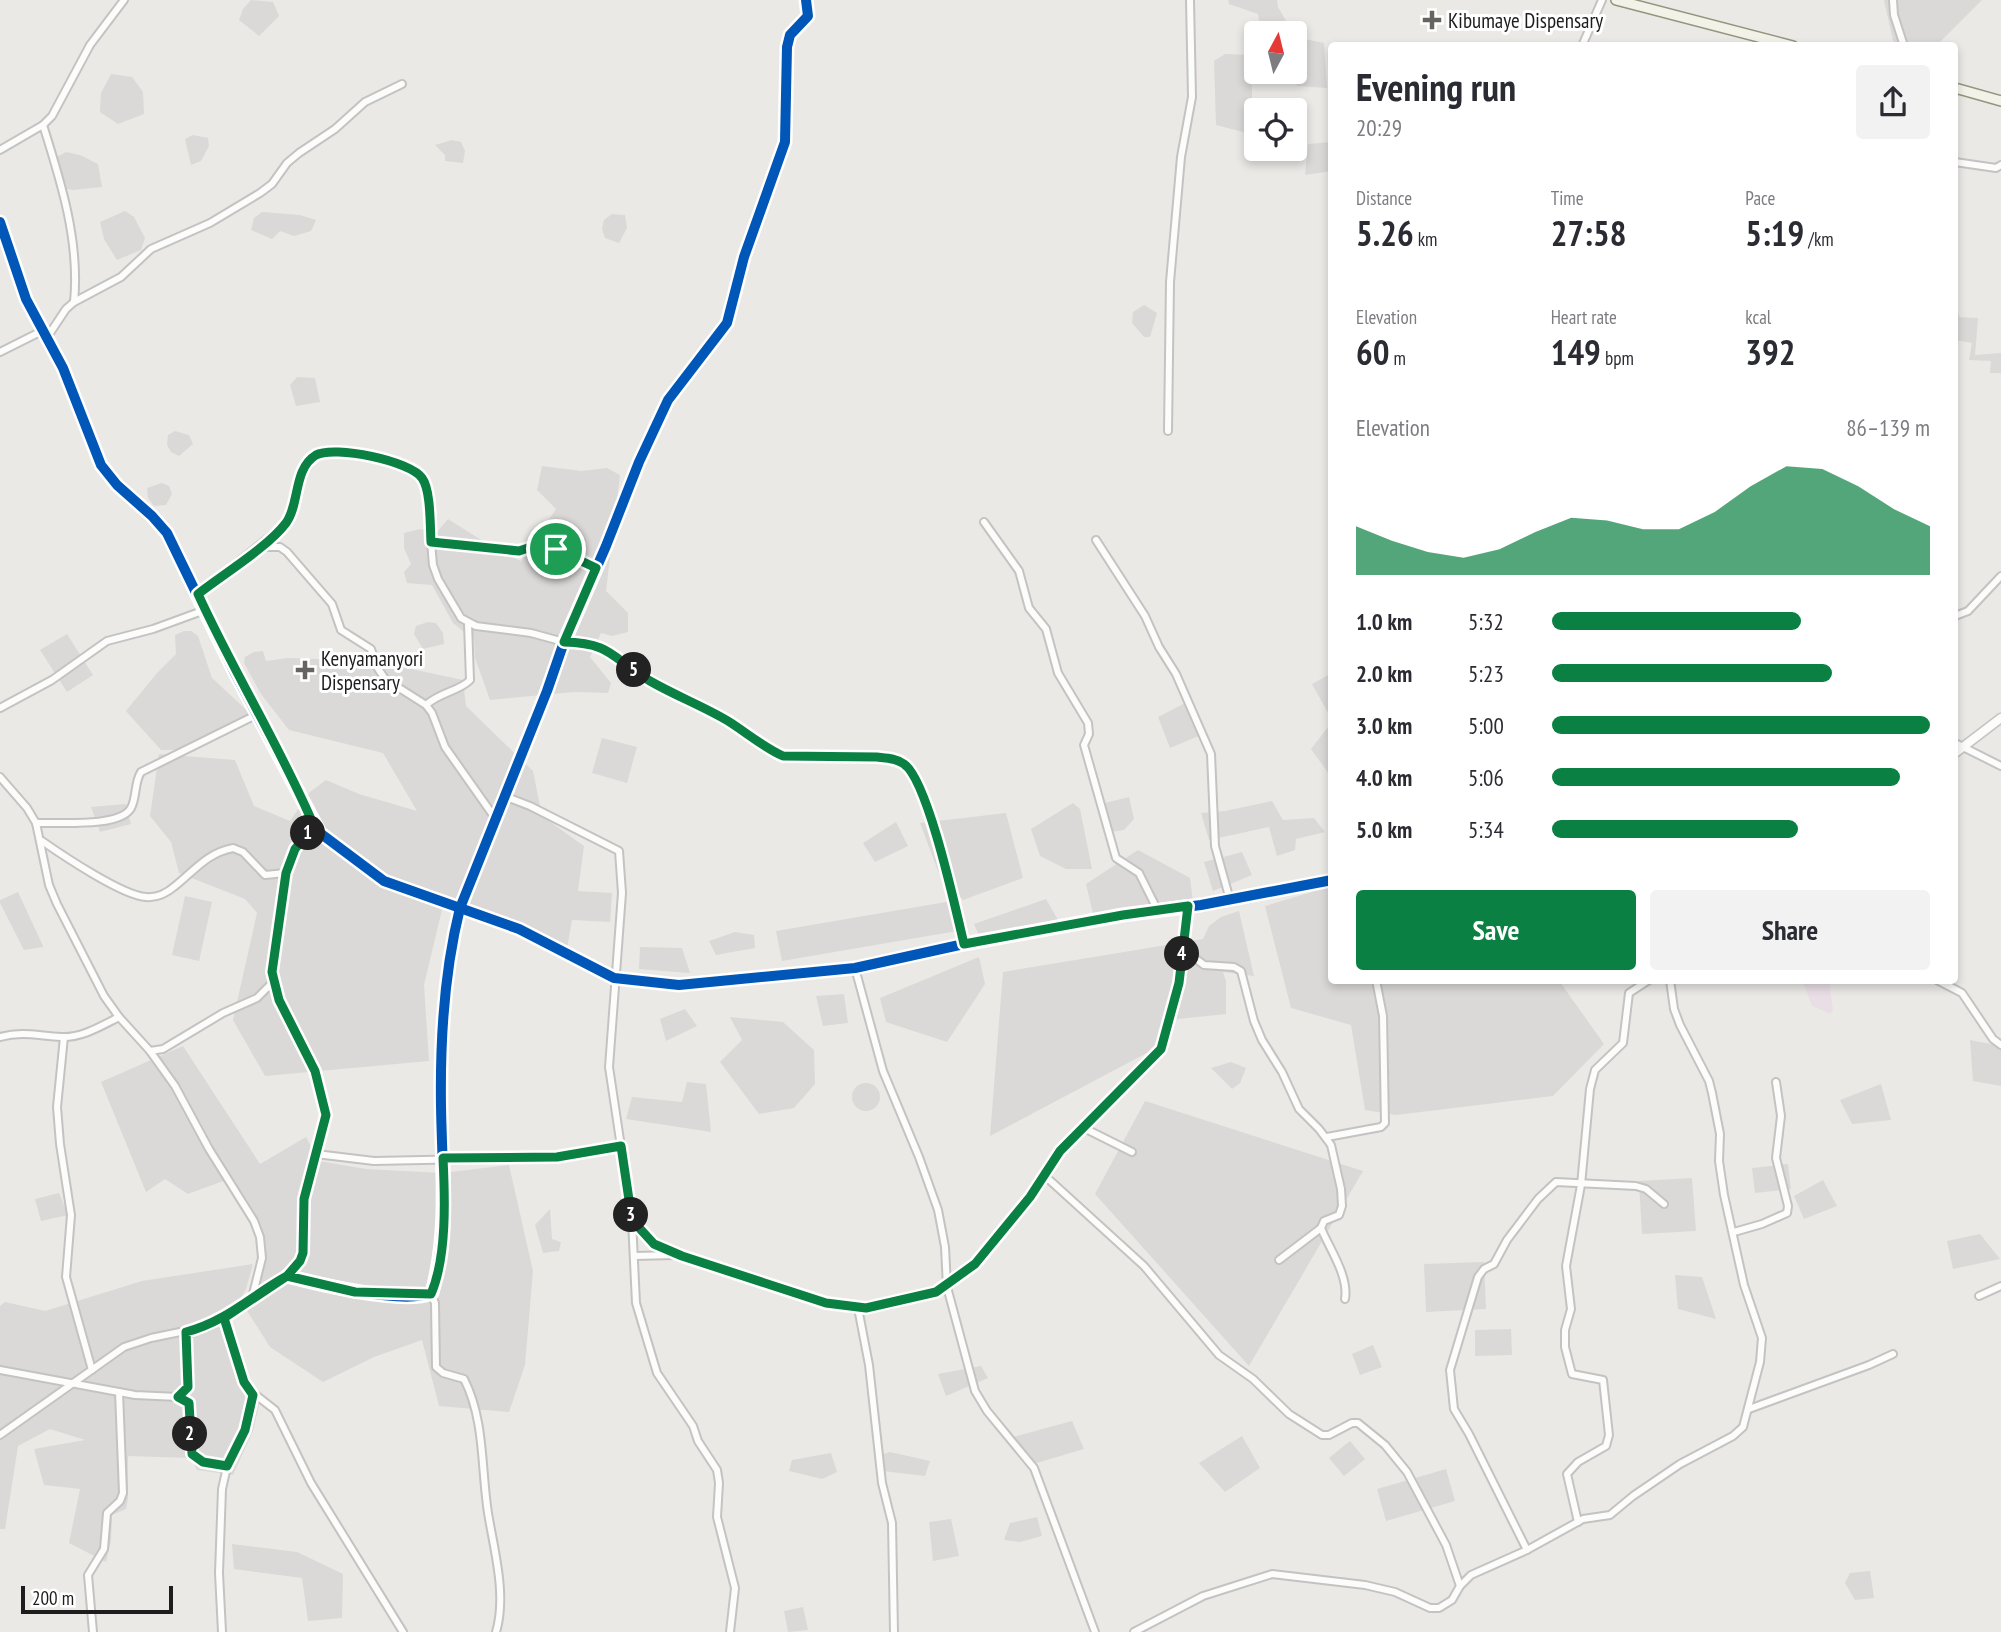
<!DOCTYPE html>
<html lang="en">
<head>
<meta charset="utf-8">
<style>
	body { margin:0; font-family:"PT Sans Narrow",sans-serif; background:#f2f2f3; color:#2b2b33; height:100vh; display:flex; flex-direction:column; font-size:26px; white-space:nowrap }
	* { box-sizing:border-box; margin:0 }
	p { font-size:23px; color:#7c7c81 }
	.icon { flex:none; width:38px; height:38px; fill:none; stroke:currentColor; stroke-width:2; stroke-linecap:round; stroke-linejoin:round }
	.map { position:relative; flex:1; overflow:hidden }
	.drawer { position:absolute; left:1328px; top:42px; width:630px; height:942px; display:flex; flex-direction:column; background:#fff; border-radius:7px; box-shadow:0 4px 10px #0003 }
	.drawer>* { flex:none }
	.needle { width:46px; rotate:7deg }
	.controls { position:absolute; left:1244px; top:21px; display:grid; gap:14px }
	.controls a { display:grid; place-items:center; width:63px; height:63px; border-radius:7px; background:#fff; box-shadow:0 4px 10px #0003; font-size:35px }
	.scale { position:absolute; left:21px; bottom:18px; width:152px; box-sizing:border-box; padding-left:7px; border:4px solid #1d1d1d; border-top:0; font-size:19px; line-height:24px; white-space:nowrap; color:#1d1d1d; -webkit-text-stroke:5px #fff; paint-order:stroke }
	.pin { position:absolute; display:grid; place-items:center; width:60px; height:60px; color:#fff; margin:-30px; border:4px solid #fff; border-radius:50%; box-shadow:0 2px 7px #0007 }
	.km { position:absolute; width:35px; height:35px; margin:-18px; border-radius:50%; background:#222; color:#fff; font-size:19px; line-height:35px; text-align:center }
	.round { display:grid; place-items:center; flex:none; width:74px; height:74px; border-radius:7px; background:#f2f2f3 }
	.headline { display:flex; align-items:center; justify-content:space-between; height:119px; padding:0 28px }
	h1 { font-size:38px; font-weight:600; line-height:52px }
	.figures { display:grid; grid-template-columns:repeat(3,1fr); gap:10px; height:119px; padding:7px 28px }
	.figures div { display:grid; align-content:center }
	.figures b { font-size:35px; font-weight:600 }
	.figures small { font-size:19px; font-weight:400 }
	.figures p { font-size:19px }
	.chart { height:196px; padding:14px 28px }
	.chart p { display:flex; justify-content:space-between }
	.chart svg { width:100%; height:126px; margin-top:7px; fill:#0b8043; opacity:.7 }
	.primary-button { display:flex; gap:14px; margin-top:auto; padding:14px 28px }
	.primary-button a { flex:1; height:80px; border-radius:7px; background:#0b8043; color:#fff; font-size:28px; font-weight:600; line-height:80px; text-align:center }
	.primary-button a+a { background:#f2f2f3; color:#2b2b33 }
	ul { padding:0 28px; list-style:none; font-size:23px }
	li { display:grid; grid-template-columns:112px 84px 1fr; align-items:center; height:52px }
	li i { height:18px; border-radius:9px; background:#0b8043 }
	.map>svg:first-child { display:block }
	.residential { fill:#dad9d7 }
	.industrial { fill:#e9dee5 }
	.lines { fill:none; stroke-linecap:round; stroke-linejoin:round }
	.minor-casing { stroke:#c4c3c2; stroke-width:10 }
	.tertiary-casing { stroke:#c4c3c2; stroke-width:11 }
	.secondary-casing { stroke:#94957e; stroke-width:12 }
	.minor { stroke:#fcfcfb; stroke-width:6 }
	.tertiary { stroke:#fcfcfb; stroke-width:8 }
	.secondary { stroke:#f3f2e9; stroke-width:9 }
	.cycleway-casing { stroke:#fff; stroke-width:15 }
	.cycleway { stroke:#0057b8; stroke-width:10 }
	.route-casing { stroke:#fff; stroke-width:14 }
	.route { stroke:#0b8043; stroke-width:9 }
	.poi-dot { fill:#656463; stroke:#fff; stroke-width:2.5 }
	.labels { text-anchor:middle; dominant-baseline:central; stroke-width:6; stroke-linejoin:round; paint-order:stroke }
	.poi-label { font-size:21px; fill:#1d1d1d; stroke:#fff; text-anchor:start }
</style>
</head>
<body>
<div class="map">
<svg width="2001" height="1632" viewBox="0 0 2001 1632">
	<rect width="100%" height="100%" fill="#ebe9e6"/>
	<g class="residential">
		<polygon points="251,0 273,2 279,16 259,36 239,20 243,9"/>
		<polygon points="1228,0 1277,0 1278,7 1293,33 1261,33 1258,14 1229,4"/>
		<polygon points="1884,0 1982,0 1936,46 1894,45"/>
		<polygon points="1295,37 1324,43 1327,88 1297,86 1292,72 1295,72"/>
		<polygon points="1225,54 1251,55 1252,96 1247,133 1216,125 1214,61"/>
		<polygon points="111,74 132,77 143,92 144,114 118,124 100,112 101,93"/>
		<polygon points="193,135 208,138 209,146 201,161 191,165 185,139"/>
		<polygon points="452,140 461,142 465,151 463,163 445,161 445,155 435,145"/>
		<polygon points="1332,142 1332,171 1305,175 1308,144"/>
		<polygon points="66,152 80,155 98,164 102,187 73,190 61,188 55,158"/>
		<polygon points="125,211 134,217 145,238 141,250 117,260 104,239 100,222"/>
		<polygon points="262,212 300,215 316,220 311,231 294,236 280,231 272,239 251,230 254,218"/>
		<polygon points="612,214 625,215 627,228 619,243 605,238 602,229 604,220"/>
		<polygon points="1144,305 1157,313 1150,337 1144,337 1132,323 1133,312"/>
		<polygon points="1955,312 1958,312 1959,317 1978,318 1975,355 2001,353 2001,373 1990,373 1991,361 1969,360 1972,343 1955,340"/>
		<polygon points="297,377 315,378 320,402 296,406 290,385"/>
		<polygon points="175,431 189,435 193,444 179,456 171,452 167,445 168,435"/>
		<polygon points="542,466 581,471 607,468 620,475 606,591 628,613 628,632 612,636 601,633 590,657 611,683 608,693 574,692 490,700 475,658 474,640 453,623 432,585 407,583 404,572 411,564 404,548 404,533 420,529 437,532 448,519 497,550 521,561 556,509 537,490"/>
		<polygon points="162,483 169,486 172,494 166,505 154,506 148,498 147,488"/>
		<polygon points="428,622 436,623 443,633 444,644 423,649 414,634 416,626"/>
		<polygon points="184,631 191,631 198,636 212,678 255,718 193,750 161,750 126,711 157,673 176,654 175,635"/>
		<polygon points="67,634 93,675 67,692 40,650"/>
		<polygon points="263,651 266,661 287,658 374,661 463,680 466,706 533,771 542,816 584,846 578,891 612,893 610,922 572,920 566,954 445,897 424,985 429,1061 265,1076 233,1020 257,913 245,899 179,873 171,842 150,816 159,754 235,760 254,806 290,821 310,792 326,780 359,794 417,811 383,753 289,730 261,694 244,663 245,657 254,652"/>
		<polygon points="1332,673 1332,720 1312,684"/>
		<polygon points="1187,702 1201,735 1170,748 1158,717"/>
		<polygon points="1332,722 1332,778 1311,749"/>
		<polygon points="602,738 637,747 627,783 592,773"/>
		<polygon points="1129,797 1134,819 1124,830 1104,833 1097,805"/>
		<polygon points="1272,801 1283,820 1314,818 1325,832 1296,839 1295,850 1277,856 1269,827 1209,840 1201,813 1225,811"/>
		<polygon points="1073,803 1080,809 1092,869 1066,869 1040,856 1031,829"/>
		<polygon points="126,804 131,824 100,832 91,807"/>
		<polygon points="1006,813 1023,878 963,900 938,871 920,823"/>
		<polygon points="896,822 908,846 875,862 863,843"/>
		<polygon points="1138,850 1190,878 1194,910 1094,918 1086,884"/>
		<polygon points="1242,852 1252,875 1213,891 1204,862"/>
		<polygon points="1332,886 1332,980 1565,980 1560,982 1604,1044 1553,1096 1396,1115 1365,1110 1351,1025 1291,1008 1265,906"/>
		<polygon points="18,892 43,946 43,947 24,950 0,903 0,900"/>
		<polygon points="185,896 212,902 199,961 172,955"/>
		<polygon points="1046,899 1058,920 984,946 974,924"/>
		<polygon points="952,901 957,931 782,961 776,931"/>
		<polygon points="1239,911 1254,976 1223,972 1226,981 1226,1014 1169,1020 1158,1047 990,1136 1003,972 1203,939 1209,926 1221,917"/>
		<polygon points="735,932 754,935 755,948 716,955 709,941"/>
		<polygon points="640,947 682,948 690,973 639,969"/>
		<polygon points="979,957 985,984 947,1042 886,1022 880,998"/>
		<polygon points="844,994 848,1023 823,1026 816,996"/>
		<polygon points="685,1009 697,1026 666,1041 660,1019"/>
		<polygon points="730,1017 783,1022 814,1050 815,1084 794,1108 759,1114 720,1062 742,1040"/>
		<polygon points="1970,1040 2001,1046 2001,1086 1973,1081"/>
		<polygon points="183,1046 260,1164 306,1137 319,1161 366,1169 442,1173 509,1165 533,1271 525,1365 509,1412 439,1406 422,1340 374,1357 323,1382 270,1347 244,1306 255,1277 260,1254 258,1234 226,1180 188,1194 165,1179 146,1192 101,1082"/>
		<polygon points="1231,1062 1246,1068 1240,1083 1232,1089 1211,1068"/>
		<polygon points="687,1082 706,1084 711,1132 626,1119 632,1097 682,1102"/>
		<circle cx="866" cy="1097" r="14"/>
		<polygon points="1881,1084 1891,1120 1852,1124 1840,1100"/>
		<polygon points="1145,1101 1363,1171 1249,1366 1095,1194"/>
		<polygon points="1788,1164 1791,1189 1755,1193 1752,1168"/>
		<polygon points="1692,1178 1696,1231 1642,1234 1639,1181"/>
		<polygon points="1823,1180 1837,1206 1804,1219 1794,1196"/>
		<polygon points="59,1193 68,1215 41,1221 35,1199"/>
		<polygon points="550,1209 552,1239 561,1242 559,1251 543,1253 535,1225"/>
		<polygon points="1980,1234 2000,1259 1953,1269 1947,1241"/>
		<polygon points="1484,1262 1486,1309 1426,1312 1424,1264"/>
		<polygon points="253,1264 246,1289 226,1324 234,1334 259,1405 253,1431 233,1475 197,1470 191,1458 128,1456 128,1499 126,1509 112,1515 111,1541 106,1562 69,1543 80,1489 44,1485 34,1449 85,1440 50,1429 18,1446 5,1529 0,1529 0,1306 5,1302 45,1311 142,1281"/>
		<polygon points="1675,1275 1702,1277 1716,1319 1678,1309"/>
		<polygon points="1511,1329 1512,1355 1475,1356 1475,1330"/>
		<polygon points="1373,1345 1382,1367 1360,1375 1352,1354"/>
		<polygon points="981,1366 988,1378 946,1396 938,1374"/>
		<polygon points="1072,1421 1084,1449 1030,1465 1010,1438"/>
		<polygon points="1242,1436 1260,1468 1225,1492 1199,1463"/>
		<polygon points="1350,1441 1365,1459 1344,1476 1329,1458"/>
		<polygon points="890,1452 930,1461 925,1476 883,1471 880,1455"/>
		<polygon points="831,1453 837,1472 822,1479 789,1471 792,1460"/>
		<polygon points="1446,1469 1455,1501 1386,1521 1377,1489"/>
		<polygon points="1037,1517 1042,1536 1020,1542 1004,1540 1010,1523"/>
		<polygon points="951,1519 959,1556 933,1561 929,1522"/>
		<polygon points="232,1544 297,1552 343,1574 342,1618 308,1621 302,1578 234,1569"/>
		<polygon points="1870,1571 1874,1598 1855,1600 1845,1583 1850,1573"/>
		<polygon points="803,1607 808,1630 788,1632 784,1611"/>
	</g>
	<polygon class="industrial" points="1802,980 1829,980 1833,1010 1830,1014 1812,1006"/>
	<g class="lines">
		<g class="minor-casing">
			<g id="minor">
				<polyline points="1893,0 1894,15 1904,46"/>
				<polyline points="1582,46 1602,0"/>
				<path d="M43,125C61,182 80,242 74,302"/>
				<polyline points="0,150 43,125 52,116 90,45 124,0"/>
				<polyline points="1955,162 1996,168 2001,165"/>
				<polyline points="46,339 66,309 74,302 121,277 151,249 210,223 260,193 272,184 287,163 299,153 335,129 365,102 402,84"/>
				<polyline points="0,352 42,331"/>
				<polyline points="1168,431 1170,282 1181,157 1192,97 1190,0"/>
				<polyline points="984,522 1019,571 1029,608 1046,629 1058,673 1088,723 1089,734 1084,745 1116,858 1139,873 1157,909"/>
				<polyline points="1096,540 1145,616 1159,647 1176,674 1211,754 1215,846 1230,900"/>
				<polyline points="431,542 519,551 536,545 545,546 596,568"/>
				<polyline points="261,547 280,547 287,552 332,604 341,630 371,649 377,667 385,679 426,705 432,713 445,747 495,818"/>
				<path d="M198,594L286,524L302,475L314,456L328,451L364,455L413,469L426,485L433,565L438,579L461,618L476,626L531,633L564,642L596,645L648,680L696,703L770,750L784,756L877,757C886,758 896,758 904,764C928,780 956,911 964,944"/>
				<polyline points="1955,616 1968,611 2001,576"/>
				<path d="M426,705C440,692 460,691 470,680L468,623"/>
				<polyline points="0,708 52,680 107,641 153,629 205,610"/>
				<polyline points="1955,743 2001,766"/>
				<polyline points="0,777 27,808 36,823 49,885 57,904 104,996 119,1017 150,1051 175,1086 209,1149 254,1221 260,1237 262,1258 252,1298"/>
				<polyline points="504,796 530,806 619,851 622,893 609,1067 632,1220 636,1303 657,1373 693,1426 698,1441 717,1470 719,1483 717,1517 735,1588 730,1632"/>
				<path d="M36,823C57,822 120,828 131,808C137,797 134,783 141,772L258,714"/>
				<path d="M42,841C62,855 123,896 146,897C156,898 167,893 175,886C194,871 207,853 233,848L243,852L265,875L286,873"/>
				<path d="M1183,949L1204,965L1234,967L1241,971L1254,1021L1262,1040L1282,1072L1299,1109L1319,1129L1331,1145L1341,1189L1342,1206L1339,1215L1324,1221L1321,1228C1329,1248 1349,1276 1345,1299"/>
				<polyline points="855,968 883,1071 919,1157 938,1210 945,1247 947,1287 975,1391 987,1411 1034,1468 1095,1632"/>
				<polyline points="1937,980 1962,993 1993,1039 2001,1045"/>
				<path d="M0,1037C22,1031 39,1036 61,1037C82,1038 101,1026 119,1017"/>
				<polyline points="64,1037 57,1107 60,1144 71,1215 66,1277 92,1370"/>
				<polyline points="150,1051 163,1049 223,1013 257,998 273,982"/>
				<polyline points="1084,1128 1132,1152"/>
				<polyline points="1327,1137 1381,1127 1385,1123 1383,1016 1376,980"/>
				<polyline points="316,1154 374,1161 524,1158 557,1157 621,1146"/>
				<polyline points="1044,1175 1144,1266 1219,1355 1253,1379 1289,1414 1322,1435 1329,1435 1352,1423 1358,1423 1385,1445 1407,1472 1446,1545 1460,1586"/>
				<polyline points="633,1221 655,1244 682,1256 826,1302 867,1308 888,1305 936,1292 947,1287 975,1264 1030,1197 1060,1151 1161,1049 1179,983 1188,906"/>
				<polyline points="1734,1232 1762,1224 1787,1213 1788,1206 1776,1158 1781,1116 1776,1082"/>
				<polyline points="635,1256 674,1255"/>
				<polyline points="1279,1260 1321,1228"/>
				<path d="M287,1276C318,1284 404,1305 432,1293C449,1229 442,1170 441,1106C440,1040 444,972 460,908L547,691L564,642L606,546L639,462L668,400L727,323L744,257L785,142L787,47L790,35L808,16L806,0"/>
				<path d="M431,1294L435,1303L436,1367L443,1373L464,1379C485,1420 481,1469 488,1513C494,1550 507,1595 496,1632"/>
				<polyline points="1979,1296 2001,1286"/>
				<polyline points="858,1308 869,1365 882,1483 892,1523 894,1632"/>
				<polyline points="224,1319 248,1389 275,1410 311,1483 403,1632"/>
				<polyline points="0,1370 135,1395 178,1397 188,1387 186,1332"/>
				<polyline points="178,1397 189,1403 192,1454 203,1462 227,1467"/>
				<polyline points="1749,1409 1869,1365 1893,1354"/>
				<polyline points="0,1435 124,1347 151,1338 209,1326 224,1319 287,1276 300,1261 303,1253 304,1199 326,1115 315,1071 279,1000 273,972 287,869 295,849 314,826"/>
				<polyline points="1578,1522 1567,1474 1578,1462 1606,1446 1609,1435 1603,1380 1572,1374 1565,1347 1565,1330 1571,1309 1566,1266 1581,1185 1590,1089 1595,1070 1623,1043 1629,993 1649,980"/>
				<polyline points="1527,1550 1469,1434 1454,1409 1450,1370 1478,1277 1484,1269 1494,1264 1507,1240 1538,1199 1556,1182 1636,1186 1646,1189 1664,1204"/>
				<polyline points="93,1632 88,1575 104,1549 107,1513 120,1501 123,1493 119,1392"/>
				<polyline points="222,1632 219,1573 222,1489 227,1467 249,1418 253,1395"/>
				<polyline points="1134,1632 1203,1596 1272,1574 1365,1585 1395,1592 1430,1608 1439,1608 1452,1600 1460,1586 1471,1575 1527,1550 1583,1519 1610,1515 1633,1496 1680,1464 1733,1436 1743,1427 1760,1362 1762,1338 1744,1285 1724,1195 1719,1161 1720,1134 1712,1093 1709,1081 1680,1025 1674,1009 1670,980"/>
			</g>
		</g>
		<g class="tertiary-casing">
			<g id="tertiary">
				<polyline points="0,222 26,299 63,368 101,465 117,485 152,516 167,533 235,673 320,833 384,881 519,929 614,978 679,985 855,968 964,944 1123,915 1201,905 1332,880"/>
				<polyline points="1955,753 2001,718"/>
			</g>
		</g>
		<g class="secondary-casing">
			<g id="secondary">
				<polyline points="1616,0 1793,46"/>
				<polyline points="1955,88 2001,101"/>
			</g>
		</g>
		<use href="#minor" class="minor"/>
		<use href="#tertiary" class="tertiary"/>
		<use href="#secondary" class="secondary"/>
		<g class="cycleway-casing">
			<g id="cycleway">
				<polyline points="0,222 26,299 63,368 101,465 117,485 152,516 167,533 235,673 320,833 384,881 519,929 614,978 679,985 855,968 964,944 1123,915 1201,905 1332,880"/>
				<path d="M287,1276C318,1284 404,1305 432,1293C449,1229 442,1170 441,1106C440,1040 444,972 460,908L547,691L564,642L606,546L639,462L668,400L727,323L744,257L785,142L787,47L790,35L808,16L806,0"/>
			</g>
		</g>
		<use href="#cycleway" class="cycleway"/>
	</g>
	<g class="lines">
		<g class="route-casing">
			<path id="route" d="M556,549L537,545L519,551L431,542C430,526 431,490 422,478C411,461 334,445 316,455C293,469 300,504 286,523C268,547 222,575 198,594C234,673 280,746 314,826L295,849L286,873L272,972L279,1000L315,1071L326,1115L304,1199L303,1253L300,1261L287,1276L224,1318L244,1382L253,1395L245,1430L227,1466L203,1462L192,1454L189,1403L178,1397L188,1387L186,1332C227,1321 251,1296 287,1276L355,1292L431,1294C447,1257 445,1198 443,1158L557,1157L621,1146L632,1220L654,1244L682,1256L826,1303L866,1308L936,1292L975,1264L1030,1197L1060,1151L1161,1049L1179,983L1188,906L1123,915L964,944C956,911 928,780 904,764C896,758 886,758 877,757L783,756C763,747 747,733 728,721C703,706 676,696 650,681C612,659 613,643 564,642L596,568L556,549"/>
		</g>
		<use href="#route" class="route"/>
	</g>
	<g class="poi-dot">
		<path d="M1428.5 9.5h7v7h7v7h-7v7h-7v-7h-7v-7h7z"/>
		<path d="M301.5 659.5h7v7h7v7h-7v7h-7v-7h-7v-7h7z"/>
	</g>
	<g class="labels">
		<g class="poi-label">
			<text x="1448" y="20">Kibumaye Dispensary</text>
			<text x="321" y="658">Kenyamanyori<tspan x="321" dy="24">Dispensary</tspan></text>
		</g>
	</g>
</svg>
<div class="controls">
<a><svg class="needle" viewBox="-14 -14 28 28"><path d="M0-13l5 13h-10z" fill="#e53935"/><path d="M0 13l5-13h-10z" fill="#7c7c81"/></svg></a>
<a><svg class="icon" aria-label="locate" viewBox="0 0 24 24"><circle cx="12" cy="12" r="6"/><path d="M12 2v4M12 18v4M2 12h4M18 12h4"/></svg></a>
</div>
<div class="scale">200 m</div>
<div class="pin" style="left:556px;top:549px;background:#1e9e55"><svg class="icon" aria-label="arrive" viewBox="0 0 24 24"><path d="M6 21V4h12l-3 4 3 4H6"/></svg></div>
<b class="km" style="left:308px;top:833px">1</b>
<b class="km" style="left:190px;top:1434px">2</b>
<b class="km" style="left:631px;top:1215px">3</b>
<b class="km" style="left:1182px;top:954px">4</b>
<b class="km" style="left:634px;top:670px">5</b>
<section class="drawer">
<div class="headline"><div><h1>Evening run</h1><p>20:29</p></div><a class="round"><svg class="icon" aria-label="share" viewBox="0 0 24 24"><path d="M12 15V3M7 8l5-5 5 5M5 13v7h14v-7"/></svg></a></div>
<div class="figures">
<div><p>Distance</p><b>5.26<small> km</small></b></div>
<div><p>Time</p><b>27:58</b></div>
<div><p>Pace</p><b>5:19<small> /km</small></b></div>
</div>
<div class="figures">
<div><p>Elevation</p><b>60<small> m</small></b></div>
<div><p>Heart rate</p><b>149<small> bpm</small></b></div>
<div><p>kcal</p><b>392</b></div>
</div>
<div class="chart"><p><span>Elevation</span>86–139 m</p>
<svg viewBox="0 0 160 44" preserveAspectRatio="none"><path d="M0 44V27L10 32L20 36L30 38L40 35L50 29L60 24L70 25L80 28L90 28L100 22L110 13L120 6L130 7L140 13L150 21L160 27V44z"/></svg>
</div>
<ul>
<li><b>1.0 km</b>5:32<i style="width:66%"></i></li>
<li><b>2.0 km</b>5:23<i style="width:74%"></i></li>
<li><b>3.0 km</b>5:00<i style="width:100%"></i></li>
<li><b>4.0 km</b>5:06<i style="width:92%"></i></li>
<li><b>5.0 km</b>5:34<i style="width:65%"></i></li>
</ul>
<div class="primary-button"><a>Save</a><a>Share</a></div>
</section>
</div>
</body>
</html>
